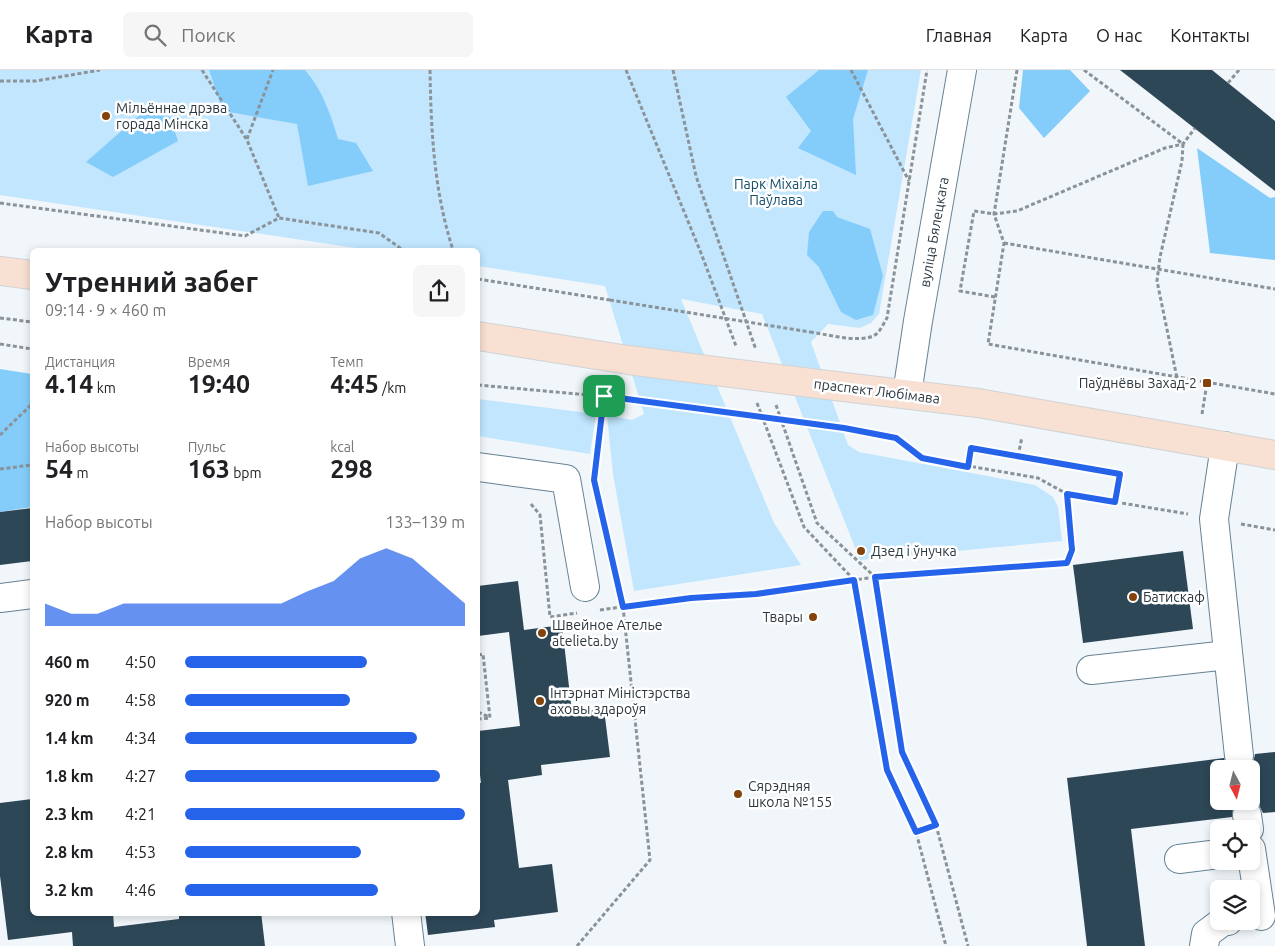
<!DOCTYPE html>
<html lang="ru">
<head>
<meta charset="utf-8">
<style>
	body { margin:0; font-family:Ubuntu,sans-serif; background:#f6f6f6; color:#202124; height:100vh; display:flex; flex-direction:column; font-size:19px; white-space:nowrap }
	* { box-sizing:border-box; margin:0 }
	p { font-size:16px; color:#757577 }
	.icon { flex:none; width:28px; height:28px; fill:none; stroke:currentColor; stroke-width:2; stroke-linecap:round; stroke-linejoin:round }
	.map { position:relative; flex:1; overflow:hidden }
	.details { position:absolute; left:30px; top:178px; width:450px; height:668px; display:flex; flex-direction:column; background:#fff; border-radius:8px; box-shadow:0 2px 8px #0003 }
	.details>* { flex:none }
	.needle { width:32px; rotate:173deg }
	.fabs { position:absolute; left:1210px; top:690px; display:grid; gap:10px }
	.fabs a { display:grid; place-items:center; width:50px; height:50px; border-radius:8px; background:#fff; box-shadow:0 2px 8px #0003; font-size:25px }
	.pin { position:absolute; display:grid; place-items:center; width:42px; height:42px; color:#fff; margin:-21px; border-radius:10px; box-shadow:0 2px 8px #0006 }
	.round { display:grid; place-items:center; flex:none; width:52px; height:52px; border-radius:8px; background:#f6f6f6 }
	.summary { display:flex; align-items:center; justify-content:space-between; height:85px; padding:0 15px }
	h1 { font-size:28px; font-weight:700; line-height:38px }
	.figures { display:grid; grid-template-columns:repeat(3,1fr); gap:8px; height:85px; padding:5px 15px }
	.figures div { display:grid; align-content:center }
	.figures b { font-size:25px; font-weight:700 }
	.figures small { font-size:14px; font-weight:400 }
	.figures p { font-size:14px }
	.chart { height:140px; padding:10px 15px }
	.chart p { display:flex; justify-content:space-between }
	.chart svg { width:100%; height:90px; margin-top:5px; fill:#2563eb; opacity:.7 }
	ul { padding:0 15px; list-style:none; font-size:16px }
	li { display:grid; grid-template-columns:80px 60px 1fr; align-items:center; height:38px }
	li i { height:12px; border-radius:6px; background:#2563eb }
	header { display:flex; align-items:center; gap:30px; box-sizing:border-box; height:70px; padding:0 25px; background:#fff; border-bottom:1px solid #e0e0e0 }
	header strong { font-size:24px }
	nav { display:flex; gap:28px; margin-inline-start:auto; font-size:18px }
	.search { width:350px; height:45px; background:#f6f6f6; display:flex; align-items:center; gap:12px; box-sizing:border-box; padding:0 18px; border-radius:8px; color:#757577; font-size:19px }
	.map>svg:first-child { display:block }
	.green { fill:#c1e6fe }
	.forest { fill:#84cdfa }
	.building { fill:#2d4757 }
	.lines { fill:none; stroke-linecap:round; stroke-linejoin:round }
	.minor-casing { stroke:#668294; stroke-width:30 }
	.major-casing { stroke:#d1d3d5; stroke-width:30 }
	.path { stroke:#8a9399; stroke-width:3; stroke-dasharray:4 2.5; stroke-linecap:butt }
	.minor { stroke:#fff; stroke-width:28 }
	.major { stroke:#f8e0d2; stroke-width:28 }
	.major-bridge-casing { stroke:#d1d3d5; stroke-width:30; stroke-linecap:butt }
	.path-bridge { stroke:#8a9399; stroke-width:3; stroke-dasharray:4 2.5; stroke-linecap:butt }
	.major-bridge { stroke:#f8e0d2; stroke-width:28 }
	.route-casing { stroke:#fff; stroke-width:10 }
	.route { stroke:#2563eb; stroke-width:6 }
	.poi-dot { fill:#83430a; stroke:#fff; stroke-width:2 }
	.labels { text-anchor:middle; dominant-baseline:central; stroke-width:5; stroke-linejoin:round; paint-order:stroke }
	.poi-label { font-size:14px; fill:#2c3840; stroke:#fff; text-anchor:start }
	.park-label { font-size:14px; fill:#124c6a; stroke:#fff }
	.street-label { font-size:14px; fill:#2c3840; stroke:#fff }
</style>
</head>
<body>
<header>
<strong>Карта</strong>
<div class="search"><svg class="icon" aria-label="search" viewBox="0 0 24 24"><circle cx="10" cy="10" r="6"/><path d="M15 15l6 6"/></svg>Поиск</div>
<nav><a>Главная</a><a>Карта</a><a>О нас</a><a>Контакты</a></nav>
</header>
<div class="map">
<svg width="1275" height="876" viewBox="0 0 1275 876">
	<rect width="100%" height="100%" fill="#f0f6fa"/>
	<g class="green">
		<polygon points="0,0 921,0 879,244 871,253 860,258 828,254 811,272 848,375 859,382 1035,415 1053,427 1058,437 1062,471 860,490 762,244 681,229 774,453 801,495 634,521 613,404 607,345 632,350 644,344 605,216 478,196 478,180 369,180 0,125"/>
		<polygon points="478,329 596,344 590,384 478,366"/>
	</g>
	<g class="forest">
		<path d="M209,0H305C322,19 331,45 338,69L356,73L373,101L308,116L297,54L223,41Z"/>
		<polygon points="819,0 868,0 853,49 856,105 798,78 811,61 786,27"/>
		<polygon points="1023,0 1070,0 1090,21 1044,68 1019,38"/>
		<polygon points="150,36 170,47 178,71 113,107 86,92"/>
		<polygon points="1197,78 1270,128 1275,127 1275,190 1210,183"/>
		<polygon points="823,141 833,141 837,147 870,159 883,206 873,245 856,250 841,242 819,197 807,185 809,162"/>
		<polygon points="0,299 32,304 32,437 0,442"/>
	</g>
	<g class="building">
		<polygon points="1120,0 1212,0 1275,51 1275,121"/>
		<polygon points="32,438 32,491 0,495 0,442"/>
		<polygon points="1183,481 1193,559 1083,573 1073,495"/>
		<polygon points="518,511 524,560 562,555 572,643 604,639 610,687 541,695 542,705 508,710 519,798 552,794 558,842 494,850 495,857 428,865 425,842 478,842 478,713 481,713 478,688 478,661 520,656 509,562 478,566 478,516"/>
		<polygon points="1275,682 1275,742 1263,743 1259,735 1251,730 1251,699 1248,699 1253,693 1255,684"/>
		<polygon points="1224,688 1226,695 1231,699 1219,699 1219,731 1241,731 1233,739 1232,747 1131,759 1145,876 1087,876 1067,708"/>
		<polygon points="32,729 32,842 113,842 114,857 179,849 179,842 261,842 265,876 73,876 72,862 8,870 0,806 0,733"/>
	</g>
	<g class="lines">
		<g class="minor-casing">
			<g id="minor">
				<polyline points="907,324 918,251 962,0"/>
				<polyline points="1225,376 1214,449 1239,686"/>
				<polyline points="478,397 566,409 585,517"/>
				<polyline points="0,528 32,524"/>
				<polyline points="1091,600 1228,585"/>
				<polyline points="1247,745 1249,759"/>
				<polyline points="1251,779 1261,846"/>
				<polyline points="1179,789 1219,784"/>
				<polyline points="406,842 410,876"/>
				<polyline points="1204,876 1206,864 1222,852 1228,851"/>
			</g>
		</g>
		<g class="major-casing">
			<g id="major">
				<polyline points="0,201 32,205"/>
				<polyline points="478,266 628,290"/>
				<polyline points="827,315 978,333 1275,385"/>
			</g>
		</g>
		<g class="path">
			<polyline points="202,0 247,70 279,148"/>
			<path d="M430,0C431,62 434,121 453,180"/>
			<polyline points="626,0 701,183 736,276"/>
			<polyline points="673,0 696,106 756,280"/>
			<polyline points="851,0 909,111"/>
			<polyline points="1017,0 994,144 1004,173 988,274 1275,324"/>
			<polyline points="1084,0 1183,74 1182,91 1160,187 1157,211 1177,308"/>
			<polyline points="0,11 36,11 100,0"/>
			<polyline points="1228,13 1239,0"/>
			<polyline points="247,69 273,0"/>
			<polyline points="0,133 245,166 279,148 379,163 403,180"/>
			<polyline points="1004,173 1275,219"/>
			<polyline points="478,209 610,230"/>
			<polyline points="995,227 960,221 974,141 994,144 1017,141 1165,78 1183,74 1195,58"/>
			<polyline points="0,248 32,252"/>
			<path d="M810,262C826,264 858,273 873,266C880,263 883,254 887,248L927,0"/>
			<polyline points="0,274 32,279"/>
			<polyline points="478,315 633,329"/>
			<polyline points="757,333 804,457 854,510 887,700 916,762 946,876"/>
			<polyline points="776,335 817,453 875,507 902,682 936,755 968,876"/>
			<polyline points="1202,344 1207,313"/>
			<polyline points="844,358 896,368 922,388 1038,408 1067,424 1188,444"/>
			<polyline points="0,365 32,334"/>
			<polyline points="1018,386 1022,367"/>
			<polyline points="968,397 971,378 1119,404 1115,432"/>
			<polyline points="0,399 32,395"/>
			<polyline points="595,405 603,326"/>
			<polyline points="531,434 540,445 550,547 577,543"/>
			<polyline points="1241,454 1275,460"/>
			<polyline points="600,540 691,527 756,524 875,507 1067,493 1072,480 1067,424"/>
			<polyline points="478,585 483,584 490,648 478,649"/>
			<polyline points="478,642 489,647"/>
			<polyline points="916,762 936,755"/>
			<polyline points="577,876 650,790 623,537 606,462"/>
		</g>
		<use href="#minor" class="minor"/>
		<use href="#major" class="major"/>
		<g class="major-bridge-casing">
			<polyline id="major-bridge" points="628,290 827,315"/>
		</g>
		<g class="path-bridge">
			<polyline points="610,230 810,262"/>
			<polyline points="633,329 844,358"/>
		</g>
		<use href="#major-bridge" class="major-bridge"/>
	</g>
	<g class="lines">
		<g class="route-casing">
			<polygon id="route" points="604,326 844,358 896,368 922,388 968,397 971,378 1120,404 1115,432 1067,424 1072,480 1067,493 875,507 902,682 936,755 916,762 887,700 854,510 756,524 691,528 623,537 594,410"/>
		</g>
		<use href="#route" class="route"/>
	</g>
	<g class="poi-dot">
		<circle cx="106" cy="46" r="5"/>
		<rect x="1202" y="308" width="10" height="10" rx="2.5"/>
		<circle cx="861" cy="481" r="5"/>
		<circle cx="1133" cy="527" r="5"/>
		<circle cx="813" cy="547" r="5"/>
		<circle cx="542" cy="563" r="5"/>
		<circle cx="540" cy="631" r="5"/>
		<circle cx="738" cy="724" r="5"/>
	</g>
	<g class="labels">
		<g class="poi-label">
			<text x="116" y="38">Мільённае дрэва<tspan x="116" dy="16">горада Мінска</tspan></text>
			<text x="1197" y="313" text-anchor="end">Паўднёвы Захад-2</text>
			<text x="871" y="481">Дзед і ўнучка</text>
			<text x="1143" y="527">Батискаф</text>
			<text x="803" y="547" text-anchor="end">Твары</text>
			<text x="552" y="555">Швейное Ателье<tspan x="552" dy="16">atelieta.by</tspan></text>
			<text x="550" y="623">Інтэрнат Міністэрства<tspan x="550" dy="16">аховы здароўя</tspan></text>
			<text x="748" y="716">Сярэдняя<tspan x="748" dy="16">школа №155</tspan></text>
		</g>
		<g class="park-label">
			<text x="776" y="114">Парк Міхаіла<tspan x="776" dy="16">Паўлава</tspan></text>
		</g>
		<g class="street-label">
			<text transform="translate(934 162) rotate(-80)">вуліца Бялецкага</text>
			<text transform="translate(877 321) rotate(7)">праспект Любімава</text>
		</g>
	</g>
</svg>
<div class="fabs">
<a><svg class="needle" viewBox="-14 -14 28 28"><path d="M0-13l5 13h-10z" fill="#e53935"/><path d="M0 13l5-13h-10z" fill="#757577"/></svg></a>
<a><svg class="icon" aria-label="locate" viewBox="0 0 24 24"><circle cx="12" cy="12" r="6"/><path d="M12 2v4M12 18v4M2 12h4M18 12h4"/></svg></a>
<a><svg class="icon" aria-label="layers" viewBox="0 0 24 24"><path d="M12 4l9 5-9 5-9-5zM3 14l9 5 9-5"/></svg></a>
</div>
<div class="pin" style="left:604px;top:326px;background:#1e9e55"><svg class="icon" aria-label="arrive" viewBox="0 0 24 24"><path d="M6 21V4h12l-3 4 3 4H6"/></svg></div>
<section class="details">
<div class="summary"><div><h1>Утренний забег</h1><p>09:14 · 9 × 460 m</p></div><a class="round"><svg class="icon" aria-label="share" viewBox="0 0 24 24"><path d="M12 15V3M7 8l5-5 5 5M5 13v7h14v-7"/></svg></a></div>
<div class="figures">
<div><p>Дистанция</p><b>4.14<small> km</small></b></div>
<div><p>Время</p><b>19:40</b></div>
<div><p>Темп</p><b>4:45<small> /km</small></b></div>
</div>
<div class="figures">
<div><p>Набор высоты</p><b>54<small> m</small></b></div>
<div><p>Пульс</p><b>163<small> bpm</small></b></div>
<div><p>kcal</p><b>298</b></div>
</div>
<div class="chart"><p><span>Набор высоты</span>133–139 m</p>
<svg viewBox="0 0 160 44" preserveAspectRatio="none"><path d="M0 44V33L10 38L20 38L30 33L40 33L50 33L60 33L70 33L80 33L90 33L100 27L110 22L120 11L130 6L140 11L150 22L160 33V44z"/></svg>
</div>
<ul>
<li><b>460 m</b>4:50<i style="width:65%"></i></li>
<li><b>920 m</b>4:58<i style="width:59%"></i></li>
<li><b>1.4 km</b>4:34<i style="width:83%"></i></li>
<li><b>1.8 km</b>4:27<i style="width:91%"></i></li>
<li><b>2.3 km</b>4:21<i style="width:100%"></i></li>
<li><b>2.8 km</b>4:53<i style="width:63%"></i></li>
<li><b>3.2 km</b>4:46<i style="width:69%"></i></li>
</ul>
</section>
</div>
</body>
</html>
